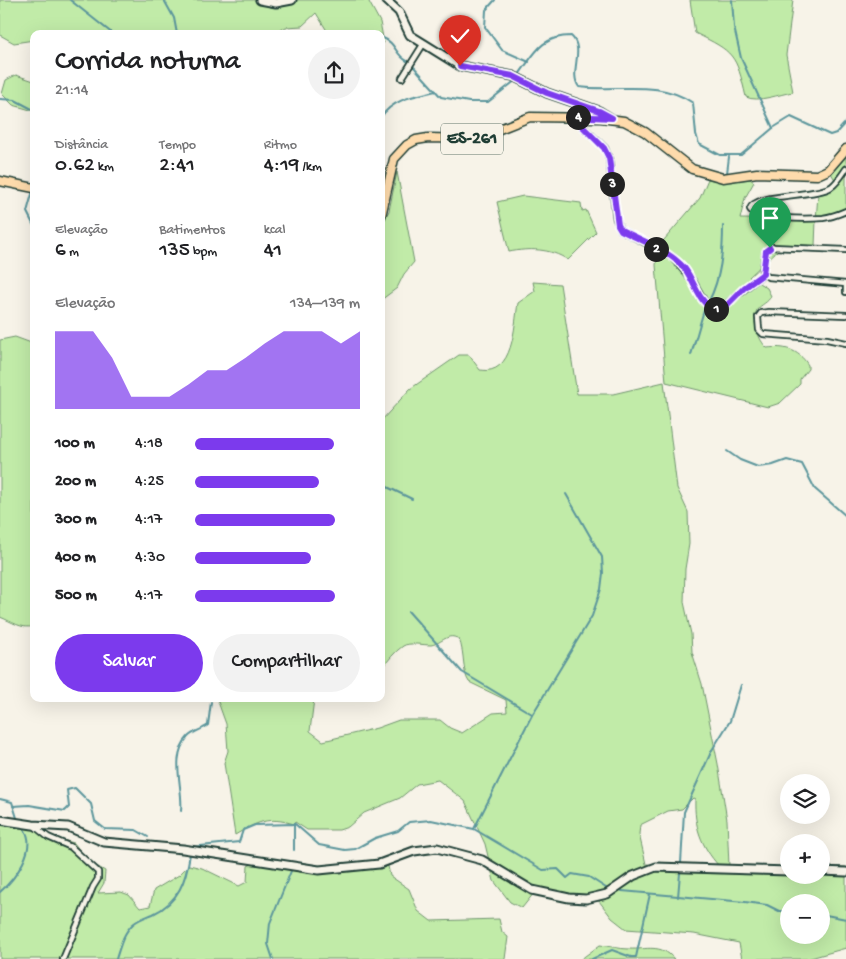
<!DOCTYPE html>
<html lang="pt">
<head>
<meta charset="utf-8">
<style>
	body { margin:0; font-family:"Gochi Hand",sans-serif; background:#f2f2f2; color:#202124; height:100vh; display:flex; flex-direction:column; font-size:19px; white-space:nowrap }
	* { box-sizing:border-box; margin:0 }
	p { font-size:16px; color:#757577 }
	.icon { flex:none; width:28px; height:28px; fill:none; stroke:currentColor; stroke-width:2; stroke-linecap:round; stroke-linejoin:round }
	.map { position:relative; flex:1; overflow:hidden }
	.details { position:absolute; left:30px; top:30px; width:355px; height:672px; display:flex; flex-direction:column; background:#fff; border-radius:10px; box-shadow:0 5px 20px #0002 }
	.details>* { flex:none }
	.buttons { position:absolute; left:780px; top:774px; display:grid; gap:10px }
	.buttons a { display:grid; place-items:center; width:50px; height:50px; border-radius:50%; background:#fff; box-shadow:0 5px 20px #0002; font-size:25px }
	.pin { position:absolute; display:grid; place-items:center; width:42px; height:42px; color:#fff; margin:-51px -21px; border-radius:50% 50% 50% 0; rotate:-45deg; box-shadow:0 0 5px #0007 }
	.pin .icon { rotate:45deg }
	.km { position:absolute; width:25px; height:25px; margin:-12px; border-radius:50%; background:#222; color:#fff; font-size:14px; line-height:25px; text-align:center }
	.round { display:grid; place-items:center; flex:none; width:52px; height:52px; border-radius:26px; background:#f2f2f2 }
	.head { display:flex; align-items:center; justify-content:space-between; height:85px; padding:0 25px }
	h1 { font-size:28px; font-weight:600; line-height:38px }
	.stats { display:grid; grid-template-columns:repeat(3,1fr); gap:8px; height:85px; padding:5px 25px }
	.stats div { display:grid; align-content:center }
	.stats b { font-size:21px; font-weight:600 }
	.stats small { font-size:14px; font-weight:400 }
	.stats p { font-size:14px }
	.chart { height:140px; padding:10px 25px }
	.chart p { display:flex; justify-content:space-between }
	.chart svg { width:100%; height:90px; margin-top:5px; fill:#7c3aed; opacity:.7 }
	.button { display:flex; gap:10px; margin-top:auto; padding:10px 25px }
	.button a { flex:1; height:58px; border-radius:30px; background:#7c3aed; color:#fff; font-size:20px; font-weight:600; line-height:58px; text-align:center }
	.button a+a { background:#f2f2f2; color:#202124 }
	ul { padding:0 25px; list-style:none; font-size:16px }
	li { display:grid; grid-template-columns:80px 60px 1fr; align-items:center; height:38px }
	li i { height:12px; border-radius:6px; background:#7c3aed }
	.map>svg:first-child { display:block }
	.green { fill:#c1eba8; stroke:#70946e; fill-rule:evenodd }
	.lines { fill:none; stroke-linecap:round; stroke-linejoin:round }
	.stream { stroke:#5c969c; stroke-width:2 }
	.street-casing { stroke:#1f3d34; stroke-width:8 }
	.secondary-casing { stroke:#1f3d34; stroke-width:11 }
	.primary-casing { stroke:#1f3d34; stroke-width:11 }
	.street { stroke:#f7f3e8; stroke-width:4.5 }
	.secondary { stroke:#f7f3e8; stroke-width:7 }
	.primary { stroke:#fedbac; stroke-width:8 }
	.route-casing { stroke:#fff; stroke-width:10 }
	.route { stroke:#7c3aed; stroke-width:6 }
	.labels { text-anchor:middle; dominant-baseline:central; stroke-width:4.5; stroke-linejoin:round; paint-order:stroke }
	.shield { fill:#f7f3e8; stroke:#60746a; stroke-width:1 }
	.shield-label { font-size:18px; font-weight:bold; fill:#1f3d34 }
</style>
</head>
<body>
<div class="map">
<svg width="846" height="959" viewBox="0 0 846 959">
	<rect width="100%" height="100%" fill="#f7f3e8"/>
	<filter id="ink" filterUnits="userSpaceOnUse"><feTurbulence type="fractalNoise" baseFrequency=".02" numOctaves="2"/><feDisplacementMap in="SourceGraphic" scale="10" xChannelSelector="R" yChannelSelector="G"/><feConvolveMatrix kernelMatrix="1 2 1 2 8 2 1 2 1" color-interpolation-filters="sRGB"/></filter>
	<g filter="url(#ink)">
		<g class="green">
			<polygon points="0,0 368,0 380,22 384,43 381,43 381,34 329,34 316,13 302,26 286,27 273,34 34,34 34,40 14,43 0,35"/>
			<path d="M690,0H793L786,55L793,92C780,94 758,103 746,97C736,54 734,52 695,33Z"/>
			<polygon points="16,75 34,81 34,111 13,105 2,94 6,80"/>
			<path d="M846,157V215L816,220L815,246L790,245L778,250L749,277L767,288L771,296C768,303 761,304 757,310C751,320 759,341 767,348C784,346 798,349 808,365V369L800,379V384L780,403L768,407L666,382L656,265L658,247L700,198L708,179L723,182L750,179L754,182L745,198L740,219L816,220L818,195L838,185L831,173Z"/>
			<polygon points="397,172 414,262 404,274 397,288 381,300 381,279 384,271 381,263 381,225 389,211"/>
			<path d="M523,196L581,203L582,211L586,210L596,232L568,260C550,248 529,248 509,252L497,202Z"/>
			<path d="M533,282L560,284L577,394H613L664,382L677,488L688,512L689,544L685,569L684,602L691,634L692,652L702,684L718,764L727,820L729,866L789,867V875H821V867H846V948L807,959H742L739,943L694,934L626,929L612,918L599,901L534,893L522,908L510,902L494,881L485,844L465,801L438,780L417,784L400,798L364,813L348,827L339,830H307L295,822L294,824C268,816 257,822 235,835L224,763L228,751L226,724L217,699H314L310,731L323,741L377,728L399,720H440L450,728L462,733L493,713L507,712L506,700L469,682C462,672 465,653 459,639C447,632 443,643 431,645C423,645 409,642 403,646C394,652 389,660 381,669V495L386,492L381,489V421L410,389L459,355H469L480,370C514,376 514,326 518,303L535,291ZM693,798L695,799C694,826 701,846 719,866L646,864L639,834L640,825L668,811L682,809ZM789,902H821V935H789Z"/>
			<path d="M15,337L34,344V626C22,630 11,621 0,617V340Z"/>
			<polygon points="0,821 27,823 47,836 74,843 88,861 105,871 104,883 98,893 121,892 129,895 140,908 150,906 154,890 179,875 189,865 202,868 239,886 247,882 248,866 254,863 287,869 388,866 390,876 409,889 418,911 431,921 499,919 502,932 508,937 505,959 0,959"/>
			<path d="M600,945C610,946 619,949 629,949C646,950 661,943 674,959H581Z"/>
		</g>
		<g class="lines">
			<g class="stream">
				<polyline points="70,0 113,34"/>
				<polyline points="164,0 174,18 177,34"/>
				<polyline points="495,0 486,10 485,27 502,50 529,62"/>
				<polyline points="732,0 734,27 741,58 773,128"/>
				<path d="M381,37C397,43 394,54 407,61"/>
				<polyline points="414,67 441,97 469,102 488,102 516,80"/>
				<path d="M518,76C535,53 541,36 571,36C586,49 568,73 579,87C618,92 659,79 693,103L696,134L699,144L720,155H741L773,128L791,117L830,135L836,133L846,122"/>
				<polyline points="0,99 15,100 34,110"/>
				<path d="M381,117C394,98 415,96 436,91"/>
				<polyline points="727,173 729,157"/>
				<polyline points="32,194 27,212 34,226"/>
				<path d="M709,301C721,277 723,252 723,226"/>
				<polyline points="691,355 704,310"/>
				<polyline points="727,451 740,460 758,467 773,465 787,460 802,464 815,489 846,516"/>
				<polyline points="381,484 412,499"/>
				<polyline points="408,611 462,672 532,714"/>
				<polyline points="0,799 12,802 18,821"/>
				<polyline points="13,806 29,805 65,811 69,807 67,790 75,788 91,804 95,821 105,829 136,830 148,837"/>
				<path d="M181,811C184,788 169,757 188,737C194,731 202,730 208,725L211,702"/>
				<polyline points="294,824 294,850"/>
				<polyline points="474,829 532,715 592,616 601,589 603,573 602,557 566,494"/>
				<polyline points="191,847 239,842 243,830 255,825 295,824 319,845 345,850 355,849 375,838 398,831 409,822 431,820 474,829 543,870 558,869 567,878 572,874 589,877 609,890"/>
				<polyline points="681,863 684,812 712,750 730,721 741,685"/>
				<polyline points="622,891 745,902 767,905 779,911 789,911"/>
				<path d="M0,892C15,879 38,848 24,829"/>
				<polyline points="678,897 680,873"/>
				<polyline points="821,914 846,919"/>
				<path d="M116,959C120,947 123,933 133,924C139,919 146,917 153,914C179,902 186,880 190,854"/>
				<polyline points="273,959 268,944 270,923 291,871"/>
				<polyline points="592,959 612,950 631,957 636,957 650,894"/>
			</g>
			<g class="street-casing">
				<g id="street">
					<polyline points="402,78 424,43"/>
					<polyline points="574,118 605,148 609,159 616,219 621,230 672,257 693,281 707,306 711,308 723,307 763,274"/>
					<path d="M846,169C842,175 837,183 831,187C815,197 755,193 750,209C755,220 810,219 823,218C831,217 839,214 846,211"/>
					<polyline points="846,250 772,247 766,251 762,272 768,277 846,284"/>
					<polyline points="846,284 846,292"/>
					<polyline points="846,315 769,312 761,313 758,317 759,330 763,334 827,339 846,343"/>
					<polyline points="33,825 48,837 71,847 98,872 98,879 93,887 63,959"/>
				</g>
			</g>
			<g class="secondary-casing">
				<g id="secondary">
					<polyline points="260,0 276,3 292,0"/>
					<polyline points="386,0 399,12 410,35 460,66 513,76 547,93 599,111 612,119"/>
					<polyline points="0,820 33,825 68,827 104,842 183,849 319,870 379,864 414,851 437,848 482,860 532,890 569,898 586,899 607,894 633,876 656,867 789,871"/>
					<polyline points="821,871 846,872"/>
				</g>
			</g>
			<g class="primary-casing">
				<g id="primary">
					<polyline points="0,181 34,188"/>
					<polyline points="381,216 394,159 407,145 416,140 428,138 474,139 530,117 601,118 624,121 645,132 692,169 723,178 757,173 817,175 828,170 846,149"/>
				</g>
			</g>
			<use href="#street" class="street"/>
			<use href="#secondary" class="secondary"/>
			<use href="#primary" class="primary"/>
		</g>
	</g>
	<g class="lines" filter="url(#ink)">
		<g class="route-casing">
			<path id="route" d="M460,66L513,76L547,93L599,111L612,118L572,116L604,148L609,158L618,225L621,230C642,241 669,250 685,269C694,281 698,300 711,308L727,305L744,288L763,274L766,251L770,248"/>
		</g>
		<use href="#route" class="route"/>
	</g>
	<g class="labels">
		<rect class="shield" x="441" y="123.5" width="62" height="31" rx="4"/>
		<g class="shield-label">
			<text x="472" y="139">ES-261</text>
		</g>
	</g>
</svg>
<div class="buttons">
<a><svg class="icon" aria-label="layers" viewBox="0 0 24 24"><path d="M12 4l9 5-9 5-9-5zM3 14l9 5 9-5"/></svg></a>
<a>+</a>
<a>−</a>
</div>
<div class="pin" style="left:770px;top:248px;background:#1e9e55"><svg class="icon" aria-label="arrive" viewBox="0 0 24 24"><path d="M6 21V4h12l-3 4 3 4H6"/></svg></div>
<div class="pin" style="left:460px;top:66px;background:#d93025"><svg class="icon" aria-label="check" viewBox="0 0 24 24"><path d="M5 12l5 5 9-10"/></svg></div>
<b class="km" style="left:716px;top:309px">1</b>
<b class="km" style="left:656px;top:249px">2</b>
<b class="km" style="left:612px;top:184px">3</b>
<b class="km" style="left:578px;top:117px">4</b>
<section class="details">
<div class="head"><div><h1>Corrida noturna</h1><p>21:14</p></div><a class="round"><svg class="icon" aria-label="share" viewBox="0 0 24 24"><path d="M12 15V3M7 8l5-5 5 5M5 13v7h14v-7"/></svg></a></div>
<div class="stats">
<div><p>Distância</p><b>0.62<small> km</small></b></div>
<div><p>Tempo</p><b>2:41</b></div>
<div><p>Ritmo</p><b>4:19<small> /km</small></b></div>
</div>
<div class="stats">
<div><p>Elevação</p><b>6<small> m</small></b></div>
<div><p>Batimentos</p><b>135<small> bpm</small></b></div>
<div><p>kcal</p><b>41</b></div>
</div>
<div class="chart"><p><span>Elevação</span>134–139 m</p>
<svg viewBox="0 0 160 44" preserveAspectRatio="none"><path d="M0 44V6L10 6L20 6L30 19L40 38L50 38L60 38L70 32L80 25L90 25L100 19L110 12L120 6L130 6L140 6L150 12L160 6V44z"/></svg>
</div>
<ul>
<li><b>100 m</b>4:18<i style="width:84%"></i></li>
<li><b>200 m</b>4:25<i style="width:75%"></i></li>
<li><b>300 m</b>4:17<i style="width:85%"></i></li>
<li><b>400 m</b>4:30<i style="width:70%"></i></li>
<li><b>500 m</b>4:17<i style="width:85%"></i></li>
</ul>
<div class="button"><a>Salvar</a><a>Compartilhar</a></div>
</section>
</div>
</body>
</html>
